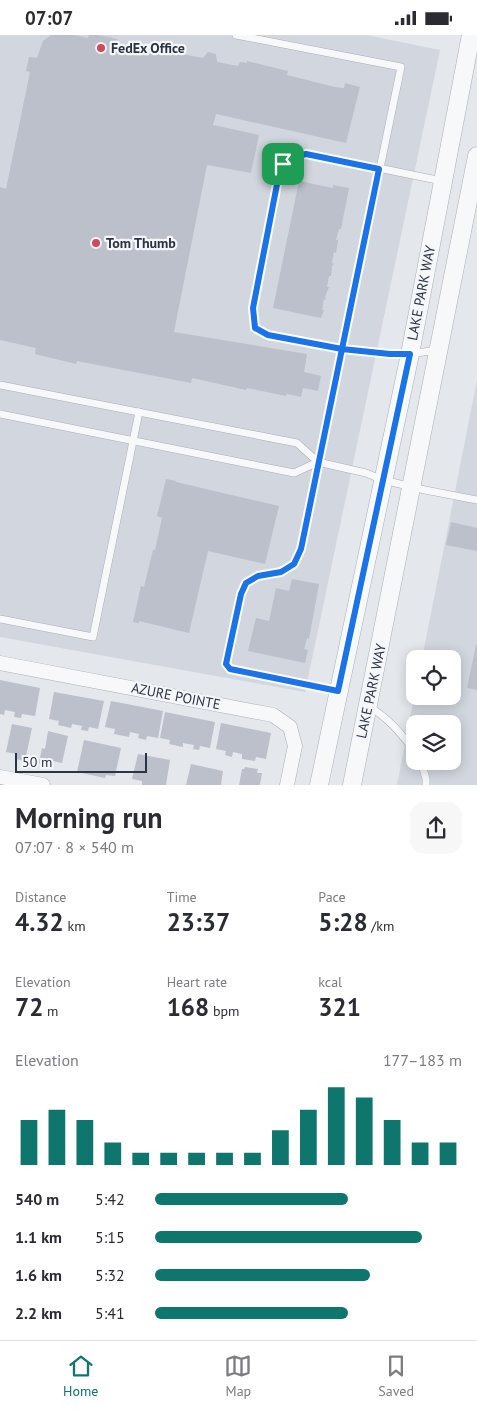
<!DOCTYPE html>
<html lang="en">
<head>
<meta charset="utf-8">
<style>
	body { margin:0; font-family:"PT Sans",sans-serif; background:#f7f7f7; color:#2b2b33; height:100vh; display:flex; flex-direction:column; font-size:19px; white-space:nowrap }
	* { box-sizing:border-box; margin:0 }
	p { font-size:16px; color:#7c7c81 }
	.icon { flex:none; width:28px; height:28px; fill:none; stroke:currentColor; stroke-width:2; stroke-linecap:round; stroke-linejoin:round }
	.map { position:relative; height:750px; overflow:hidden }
	.drawer { display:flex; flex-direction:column; background:#fff; flex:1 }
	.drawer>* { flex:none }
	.controls { position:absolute; left:406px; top:615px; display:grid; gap:10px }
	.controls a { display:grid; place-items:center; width:55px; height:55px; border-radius:10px; background:#fff; box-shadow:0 2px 12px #0003; font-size:25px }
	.scale { position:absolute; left:15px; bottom:12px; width:132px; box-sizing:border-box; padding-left:5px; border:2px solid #2b3445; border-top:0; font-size:14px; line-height:18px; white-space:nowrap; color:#2b3445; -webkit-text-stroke:4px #f4f6f9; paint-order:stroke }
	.pin { position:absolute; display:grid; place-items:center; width:42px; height:42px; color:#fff; margin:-21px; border-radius:10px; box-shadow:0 2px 8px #0006 }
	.round { display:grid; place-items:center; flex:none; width:52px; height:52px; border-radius:15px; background:#f7f7f7 }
	.head { display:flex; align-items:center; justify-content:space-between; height:85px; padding:0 15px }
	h1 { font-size:28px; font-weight:800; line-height:38px }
	.stats { display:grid; grid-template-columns:repeat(3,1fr); gap:8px; height:85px; padding:5px 15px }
	.stats div { display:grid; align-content:center }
	.stats b { font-size:25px; font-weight:800 }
	.stats small { font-size:14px; font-weight:400 }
	.stats p { font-size:14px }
	.chart { height:140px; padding:10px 15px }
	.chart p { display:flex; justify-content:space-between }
	.chart svg { width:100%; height:90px; margin-top:5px; stroke:#0f766e; stroke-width:6 }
	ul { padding:0 15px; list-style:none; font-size:16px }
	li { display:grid; grid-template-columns:80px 60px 1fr; align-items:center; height:38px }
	li i { height:12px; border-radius:6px; background:#0f766e }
	.status { display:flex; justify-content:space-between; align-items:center; height:35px; padding:0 25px; background:#fff; direction:ltr }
	.status svg { height:14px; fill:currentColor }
	.tabs { display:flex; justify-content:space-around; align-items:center; height:70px; border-top:1px solid #e1e1e2; background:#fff; font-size:14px; color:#7c7c81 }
	.tabs a { display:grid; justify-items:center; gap:2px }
	.tabs .on { color:#0f766e }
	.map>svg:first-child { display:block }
	.built { fill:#d2d6de; fill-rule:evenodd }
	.building { fill:#bbc0ca }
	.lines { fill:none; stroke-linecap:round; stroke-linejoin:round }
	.service-casing { stroke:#a9aeb7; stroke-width:8 }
	.minor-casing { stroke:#a9aeb7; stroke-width:15 }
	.tertiary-casing { stroke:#a9aeb7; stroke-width:19 }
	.service { stroke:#f7f8fa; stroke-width:7 }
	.minor { stroke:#f7f8fa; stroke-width:14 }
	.tertiary { stroke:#f7f8fa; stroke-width:18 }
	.route-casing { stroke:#fff; stroke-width:10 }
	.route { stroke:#1a73e8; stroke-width:6 }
	.poi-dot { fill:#d1495b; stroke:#f4f6f9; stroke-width:2 }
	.labels { text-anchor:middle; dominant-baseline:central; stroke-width:4.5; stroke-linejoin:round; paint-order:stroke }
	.poi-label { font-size:14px; font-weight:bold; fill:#2b3445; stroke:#f4f6f9; text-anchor:start }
	.street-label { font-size:14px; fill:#2b3445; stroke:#f4f6f9 }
</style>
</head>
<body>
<div class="status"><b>07:07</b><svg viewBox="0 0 49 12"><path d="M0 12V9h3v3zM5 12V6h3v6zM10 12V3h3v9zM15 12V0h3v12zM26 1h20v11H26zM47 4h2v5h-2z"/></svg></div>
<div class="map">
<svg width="477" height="750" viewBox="0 0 477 750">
	<rect width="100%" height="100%" fill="#e4e7ec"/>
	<g class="built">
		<polygon points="0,0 366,0 440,15 305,657 0,602"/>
		<path d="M477,345V750H397L415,658V661H452V624H422ZM415,689H452V726H415Z"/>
	</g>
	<g class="building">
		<polygon points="51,0 74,0 88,3 89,0 97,0 118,4 117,10 167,20 168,13 173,10 179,12 182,16 182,19 203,23 208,17 216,19 217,27 238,31 240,27 247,28 247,26 288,36 287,40 335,52 344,53 345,48 360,52 346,108 216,79 213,90 259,100 251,138 207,130 174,297 307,319 304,337 321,341 318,356 303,353 301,362 287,359 286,361 247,353 246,355 192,343 191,348 77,326 76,329 35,319 36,313 0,305 0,152 6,154 30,37 26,36 29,22 37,23 43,6"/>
		<polygon points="299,146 333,153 333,150 349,153 341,194 339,194 336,205 338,205 336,218 334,217 332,228 334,229 332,231 331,241 329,241 327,252 329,252 325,262 326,265 324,264 322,275 324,275 321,283 273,273"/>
		<polygon points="166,444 176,446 176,447 279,471 265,529 208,516 189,598 139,586 139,588 133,587 141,551 144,552 153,515 155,515 162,483 157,481"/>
		<polygon points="451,487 477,493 477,516 446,510"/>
		<polygon points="292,544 319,549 309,604 307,603 304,614 308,615 305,628 248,616 256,583 269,586 276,553 289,556"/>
		<polygon points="476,610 477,610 477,655 467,653"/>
		<polygon points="0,645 40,653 35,681 22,679 21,683 14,682 15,677 5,675 4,680 0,679"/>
		<polygon points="54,657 104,666 98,694 89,692 88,696 81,695 82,691 72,689 71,693 58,690 59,686 49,684"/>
		<polygon points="111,666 163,676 158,703 147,701 146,705 138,703 139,699 130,697 129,702 114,699 115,694 105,692"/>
		<polygon points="165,677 215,687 210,713 200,711 199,715 193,714 194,710 183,708 183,712 169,709 170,705 160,703"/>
		<polygon points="221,688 271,698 266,724 256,722 255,726 242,724 242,719 233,717 232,722 225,720 226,716 216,714"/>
		<polygon points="12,689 32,693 25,726 16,724 17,719 6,717"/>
		<polygon points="48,696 68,701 62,728 53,726 52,731 39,728 42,713 45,714"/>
		<polygon points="84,705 121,713 115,741 106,740 105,743 77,737"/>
		<polygon points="138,719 170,725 166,750 142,750 142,746 132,744"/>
		<polygon points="191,729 223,736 221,750 186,750"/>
		<polygon points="245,732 258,734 257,738 262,738 260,750 239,750 242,734 244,734"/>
	</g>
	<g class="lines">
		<g class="service-casing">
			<g id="service">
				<polyline points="236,0 401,32 301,514 294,529 281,537 258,541 246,548 241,559 225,629 230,634 338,656"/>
				<path d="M437,315L410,319H390L342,314L268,300L255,293L253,273L279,139C286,124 299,118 315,120L442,146"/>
				<polyline points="0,350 297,408 318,427 366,438 383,445 425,455 477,465"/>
				<polyline points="0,379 294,438 318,427"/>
				<polyline points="0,584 93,602 139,377"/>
				<path d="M369,672C388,682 401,699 415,716"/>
				<polyline points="421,726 426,744 426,750"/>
			</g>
		</g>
		<g class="minor-casing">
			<g id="minor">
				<polyline points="0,628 273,680 290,692 295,711 287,750"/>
				<polyline points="0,742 43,750"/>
			</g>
		</g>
		<g class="tertiary-casing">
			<g id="tertiary">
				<polyline points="319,750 410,319 471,0"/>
				<polyline points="352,750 477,121"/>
			</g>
		</g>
		<use href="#service" class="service"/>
		<use href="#minor" class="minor"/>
		<use href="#tertiary" class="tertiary"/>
	</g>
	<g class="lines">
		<g class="route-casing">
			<polyline id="route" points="283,129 279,139 253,273 255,293 268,300 342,314 301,514 294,529 281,537 258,541 246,548 241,559 226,629 230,634 338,656 410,319 390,319 342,314 379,134 306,119 294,122 283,129"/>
		</g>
		<use href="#route" class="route"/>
	</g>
	<g class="poi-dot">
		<circle cx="101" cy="13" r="5"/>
		<circle cx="96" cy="208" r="5"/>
	</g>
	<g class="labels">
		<g class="poi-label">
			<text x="111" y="13">FedEx Office</text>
			<text x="106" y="208">Tom Thumb</text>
		</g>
		<g class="street-label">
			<text transform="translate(421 258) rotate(-79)">LAKE PARK WAY</text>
			<text transform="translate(371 656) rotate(-78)">LAKE PARK WAY</text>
			<text transform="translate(176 661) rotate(11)">AZURE POINTE</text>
		</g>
	</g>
</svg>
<div class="controls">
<a><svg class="icon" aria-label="locate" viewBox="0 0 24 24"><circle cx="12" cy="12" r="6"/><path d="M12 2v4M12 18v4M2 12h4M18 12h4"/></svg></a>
<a><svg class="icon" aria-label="layers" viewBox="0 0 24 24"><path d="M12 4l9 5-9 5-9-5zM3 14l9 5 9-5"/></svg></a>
</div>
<div class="scale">50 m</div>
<div class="pin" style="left:283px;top:129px;background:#1e9e55"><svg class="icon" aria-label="arrive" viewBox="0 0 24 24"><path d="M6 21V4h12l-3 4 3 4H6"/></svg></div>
</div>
<section class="drawer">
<div class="head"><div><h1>Morning run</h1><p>07:07 · 8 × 540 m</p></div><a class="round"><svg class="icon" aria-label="share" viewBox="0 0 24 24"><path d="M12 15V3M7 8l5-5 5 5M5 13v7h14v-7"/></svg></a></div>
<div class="stats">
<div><p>Distance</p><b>4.32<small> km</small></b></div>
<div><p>Time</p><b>23:37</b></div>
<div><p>Pace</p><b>5:28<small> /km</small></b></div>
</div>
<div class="stats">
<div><p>Elevation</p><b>72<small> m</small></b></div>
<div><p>Heart rate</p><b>168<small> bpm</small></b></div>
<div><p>kcal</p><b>321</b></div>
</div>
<div class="chart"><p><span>Elevation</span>177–183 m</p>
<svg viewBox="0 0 160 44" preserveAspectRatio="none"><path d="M5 44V22M15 44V17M25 44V22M35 44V33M45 44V38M55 44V38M65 44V38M75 44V38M85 44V38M95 44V27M105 44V17M115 44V6M125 44V11M135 44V22M145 44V33M155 44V33"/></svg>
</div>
<ul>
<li><b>540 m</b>5:42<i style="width:63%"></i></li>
<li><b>1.1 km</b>5:15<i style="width:87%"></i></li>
<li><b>1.6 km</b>5:32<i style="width:70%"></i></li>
<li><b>2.2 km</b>5:41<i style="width:63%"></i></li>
</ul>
</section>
<nav class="tabs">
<a class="on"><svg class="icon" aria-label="home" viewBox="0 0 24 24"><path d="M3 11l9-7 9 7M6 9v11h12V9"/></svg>Home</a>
<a><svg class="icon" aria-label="map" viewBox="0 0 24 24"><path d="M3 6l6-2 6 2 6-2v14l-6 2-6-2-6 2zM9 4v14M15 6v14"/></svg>Map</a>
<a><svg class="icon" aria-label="saved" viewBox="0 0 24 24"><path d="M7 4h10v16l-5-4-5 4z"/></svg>Saved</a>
</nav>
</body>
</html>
